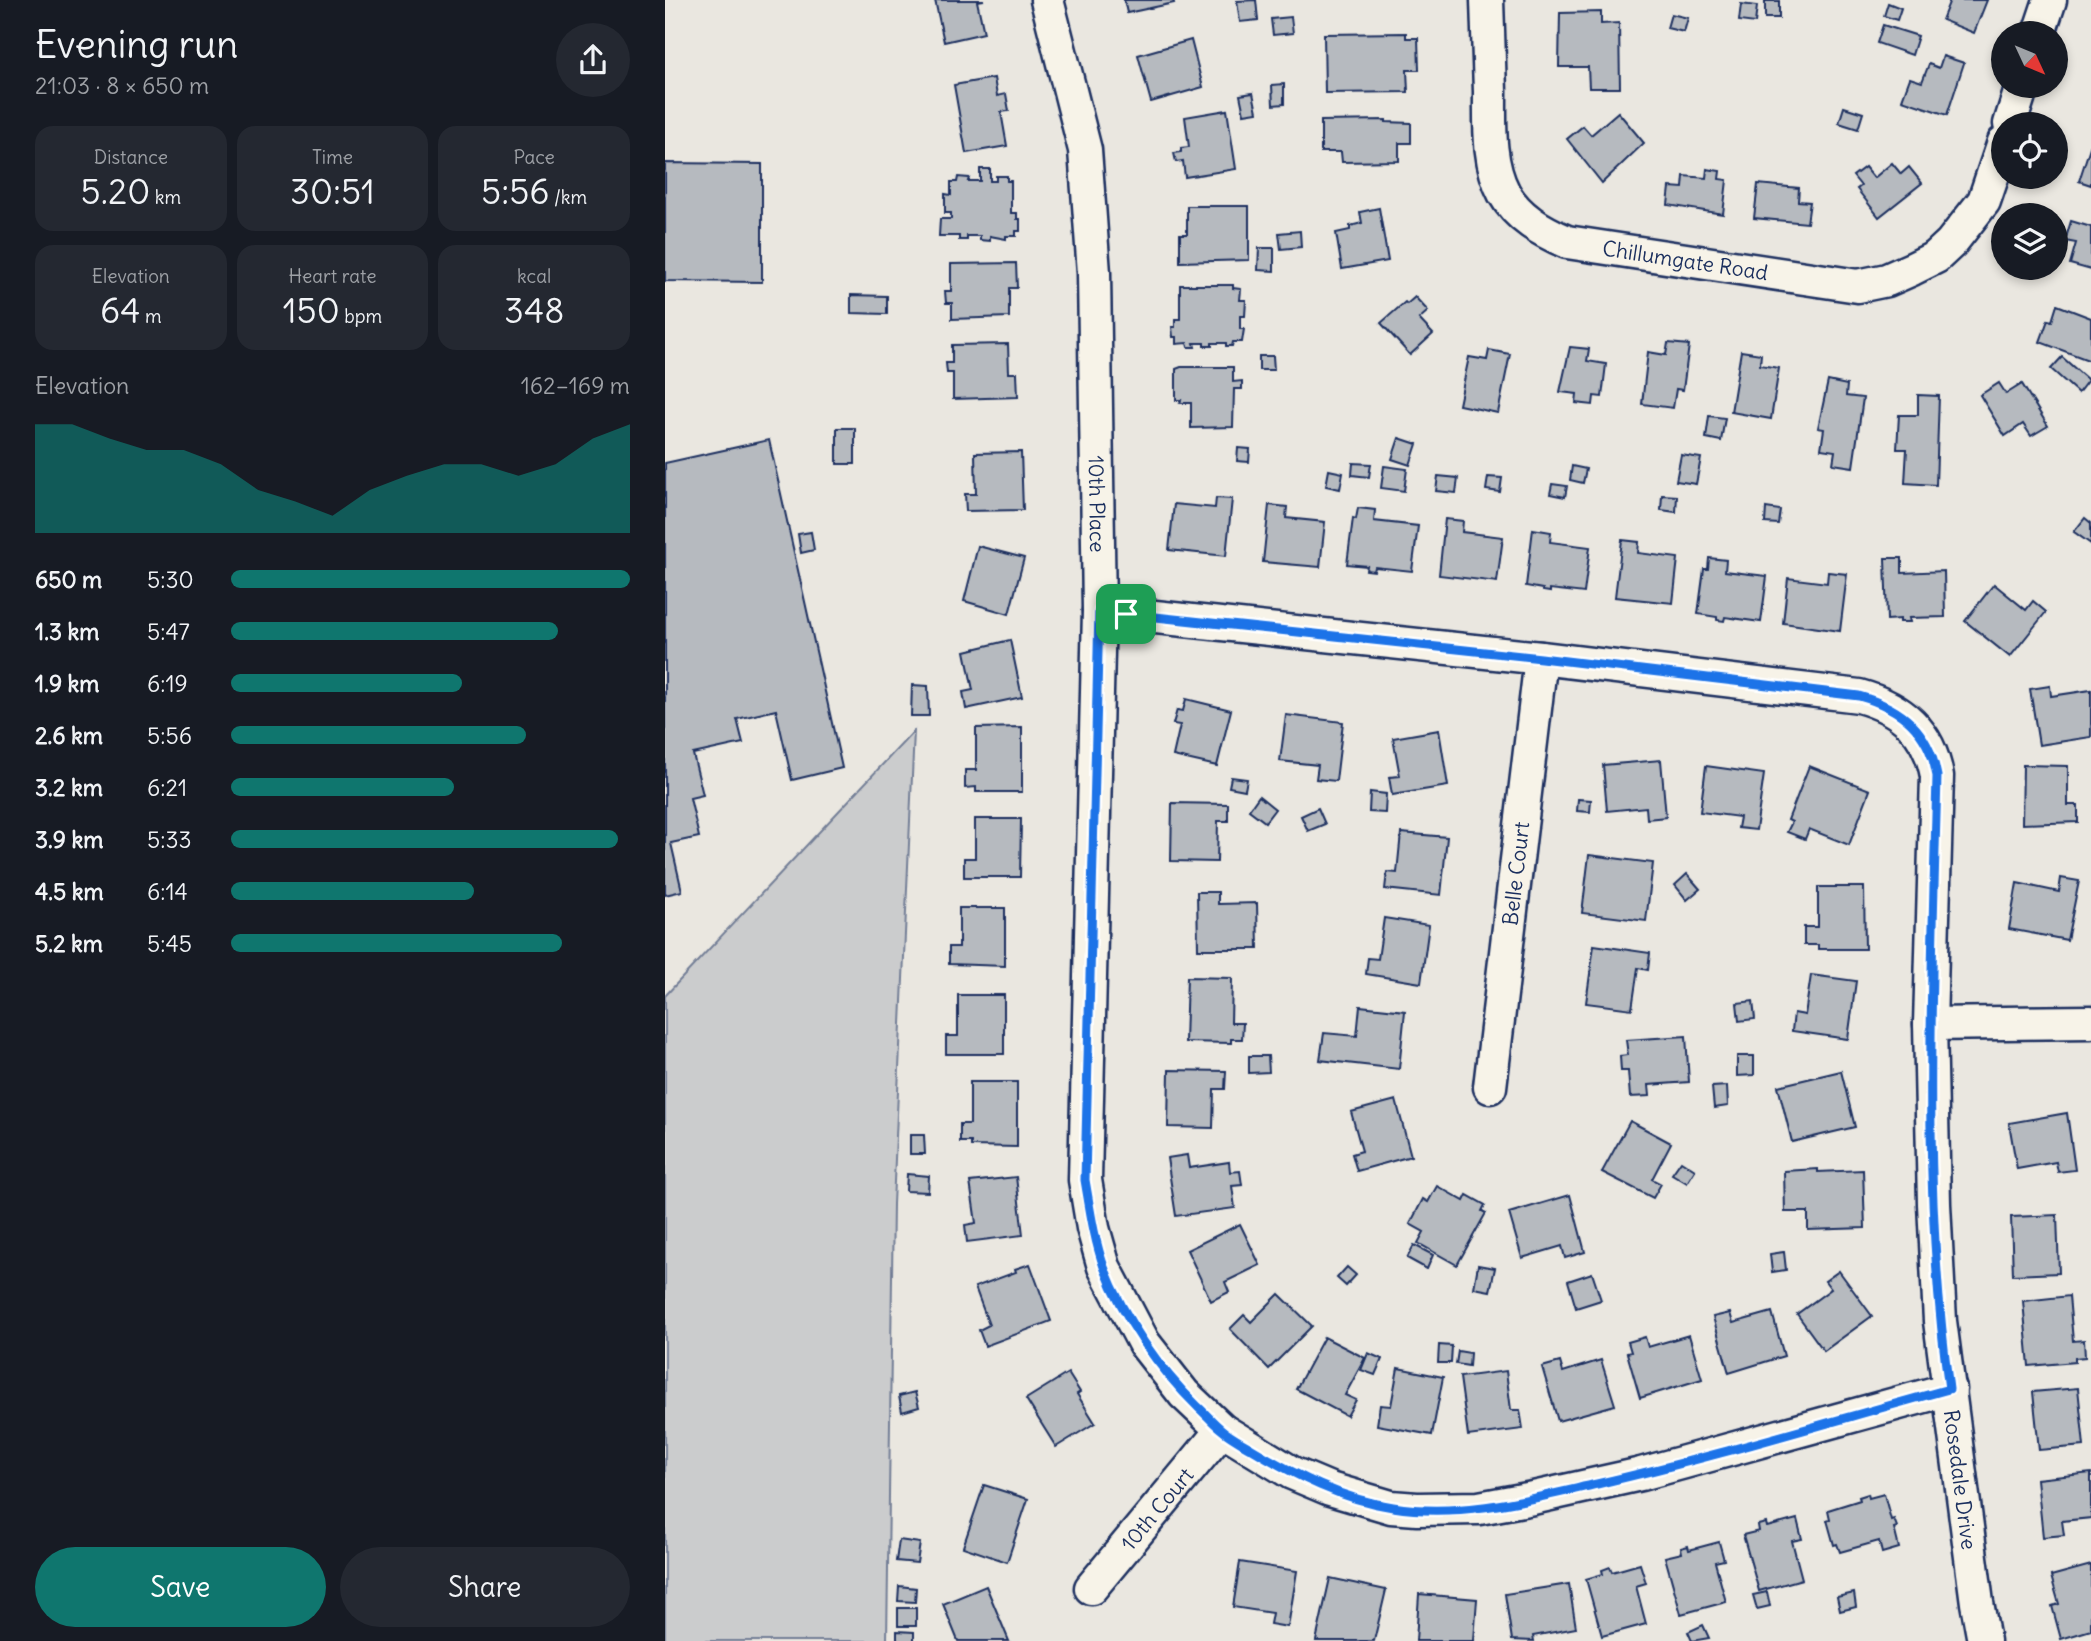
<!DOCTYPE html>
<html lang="en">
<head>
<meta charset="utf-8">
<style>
	body { margin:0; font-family:Delius,sans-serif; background:#242831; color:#f1f3f6; height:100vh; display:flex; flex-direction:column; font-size:26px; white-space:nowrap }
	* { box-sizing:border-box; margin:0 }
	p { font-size:23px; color:#9ea1a6 }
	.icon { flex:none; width:38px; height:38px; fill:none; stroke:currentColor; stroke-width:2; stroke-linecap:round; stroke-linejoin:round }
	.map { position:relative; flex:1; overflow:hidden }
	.panel { display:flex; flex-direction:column; background:#171b24; width:665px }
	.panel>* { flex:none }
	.needle { width:46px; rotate:134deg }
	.buttons { position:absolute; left:1326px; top:21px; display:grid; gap:14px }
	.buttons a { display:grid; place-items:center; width:77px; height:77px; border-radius:50%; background:#171b24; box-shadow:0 4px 10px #0003; font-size:35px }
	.pin { position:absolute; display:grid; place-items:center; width:60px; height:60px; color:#fff; margin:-30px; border-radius:14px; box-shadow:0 4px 10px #0006 }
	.round { display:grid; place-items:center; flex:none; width:74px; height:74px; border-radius:37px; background:#242831 }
	.overview { display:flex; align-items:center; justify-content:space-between; height:119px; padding:0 35px }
	h1 { font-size:38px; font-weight:600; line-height:52px }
	.figures { display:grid; grid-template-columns:repeat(3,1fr); gap:10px; height:119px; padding:7px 35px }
	.figures div { display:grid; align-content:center; border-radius:18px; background:#242831; text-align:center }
	.figures b { font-size:35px; font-weight:600 }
	.figures small { font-size:19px; font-weight:400 }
	.figures p { font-size:19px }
	.chart { height:196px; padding:14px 35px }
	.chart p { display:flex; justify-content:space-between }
	.chart svg { width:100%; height:126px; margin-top:7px; fill:#0f766e; opacity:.7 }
	.action { display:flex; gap:14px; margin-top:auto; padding:14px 35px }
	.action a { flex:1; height:80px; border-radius:42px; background:#0f766e; color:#fff; font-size:28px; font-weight:600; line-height:80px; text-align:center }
	.action a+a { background:#242831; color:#f1f3f6 }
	ul { padding:0 35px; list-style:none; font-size:23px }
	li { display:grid; grid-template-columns:112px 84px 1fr; align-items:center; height:52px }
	li i { height:18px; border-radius:9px; background:#0f766e }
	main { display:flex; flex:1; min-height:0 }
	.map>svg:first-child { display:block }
	.green { fill:#cbcccd; stroke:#737e96; stroke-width:2 }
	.building { fill:#b6babf; stroke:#1b2f5e; stroke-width:2 }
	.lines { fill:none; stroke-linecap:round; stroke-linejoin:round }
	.street-casing { stroke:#1b2f5e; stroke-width:37 }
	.street { stroke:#f7f3e8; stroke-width:32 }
	.route-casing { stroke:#fff; stroke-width:14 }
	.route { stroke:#1a73e8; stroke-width:9 }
	.labels { text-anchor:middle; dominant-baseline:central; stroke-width:5; stroke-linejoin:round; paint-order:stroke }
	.street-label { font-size:21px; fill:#1b2f5e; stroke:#f7f3e8 }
</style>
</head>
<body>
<main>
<section class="panel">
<div class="overview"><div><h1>Evening run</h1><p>21:03 · 8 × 650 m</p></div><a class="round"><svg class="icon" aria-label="share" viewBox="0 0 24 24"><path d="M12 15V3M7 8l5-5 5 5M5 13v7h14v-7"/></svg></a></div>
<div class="figures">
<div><p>Distance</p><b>5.20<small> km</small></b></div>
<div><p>Time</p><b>30:51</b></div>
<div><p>Pace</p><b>5:56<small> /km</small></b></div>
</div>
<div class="figures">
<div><p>Elevation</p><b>64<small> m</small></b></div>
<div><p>Heart rate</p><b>150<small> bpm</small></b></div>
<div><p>kcal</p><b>348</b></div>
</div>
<div class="chart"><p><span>Elevation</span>162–169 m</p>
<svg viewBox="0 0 160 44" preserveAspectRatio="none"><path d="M0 44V6L10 6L20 11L30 15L40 15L50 20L60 29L70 33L80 38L90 29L100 24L110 20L120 20L130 24L140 20L150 11L160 6V44z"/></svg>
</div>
<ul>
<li><b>650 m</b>5:30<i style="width:100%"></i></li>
<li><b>1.3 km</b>5:47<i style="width:82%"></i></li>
<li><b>1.9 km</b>6:19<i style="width:58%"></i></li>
<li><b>2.6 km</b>5:56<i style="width:74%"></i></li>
<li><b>3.2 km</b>6:21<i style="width:56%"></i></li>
<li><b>3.9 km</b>5:33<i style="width:97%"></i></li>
<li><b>4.5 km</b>6:14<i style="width:61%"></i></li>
<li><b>5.2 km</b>5:45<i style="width:83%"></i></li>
</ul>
<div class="action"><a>Save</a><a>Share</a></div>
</section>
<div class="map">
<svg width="1426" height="1641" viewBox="0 0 1426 1641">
	<rect width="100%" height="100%" fill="#eae7e0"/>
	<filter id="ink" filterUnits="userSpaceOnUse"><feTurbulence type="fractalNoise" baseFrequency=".0143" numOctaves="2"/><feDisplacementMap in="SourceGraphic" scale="14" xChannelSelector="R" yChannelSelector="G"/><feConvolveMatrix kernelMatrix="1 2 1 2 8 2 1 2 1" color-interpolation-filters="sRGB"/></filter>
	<g filter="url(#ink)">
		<polygon class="green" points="249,731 228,1204 222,1641 0,1641 0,996"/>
		<g class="building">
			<polygon points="270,0 319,0 312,1 319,33 279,42"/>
			<polygon points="459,0 508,0 509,3 462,13"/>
			<polygon points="591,0 593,20 575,22 572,1"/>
			<polygon points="1285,0 1322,0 1309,33 1277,20"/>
			<rect x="1100" y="1" width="14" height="17"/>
			<polygon points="1223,3 1236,8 1232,20 1219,16"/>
			<polygon points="1076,4 1092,6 1090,23 1074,21"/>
			<polygon points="936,12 936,24 954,23 955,88 924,88 923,67 894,67 895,13"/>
			<polygon points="1006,14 1023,18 1019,32 1002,28"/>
			<polygon points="626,17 628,33 608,35 606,19"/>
			<polygon points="1218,25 1253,36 1247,55 1212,43"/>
			<polygon points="741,33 741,38 753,38 754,70 742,70 743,92 660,93 659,34"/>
			<polygon points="526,40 538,87 486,102 473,55"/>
			<polygon points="1278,56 1299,63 1282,115 1237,100 1245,78 1257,82 1264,64 1274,68"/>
			<polygon points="329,78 332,96 341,94 344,111 336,112 342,146 301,153 289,85"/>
			<polygon points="619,84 619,104 608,105 607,85"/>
			<polygon points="588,93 592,112 579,114 575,95"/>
			<polygon points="1179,107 1198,113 1193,129 1174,123"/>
			<polygon points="562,110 571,169 520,177 518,161 511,162 509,153 516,152 516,148 524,147 520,117"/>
			<polygon points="953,112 979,143 937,183 902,139 918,126 926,135"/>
			<polygon points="721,120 721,122 746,123 746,143 734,143 734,161 677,162 676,152 656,152 656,121"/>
			<polygon points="1426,144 1426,185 1414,181"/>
			<polygon points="0,163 97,164 97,282 0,281"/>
			<polygon points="1227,163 1236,174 1244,167 1257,183 1214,217 1192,189 1196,186 1188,176 1200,167 1209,178"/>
			<polygon points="315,169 325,169 325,181 331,181 331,176 342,176 342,181 346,181 346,213 352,213 352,219 355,219 355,231 351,231 351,236 341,236 341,239 325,236 325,241 315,240 315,236 302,236 302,240 294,240 294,236 274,236 275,219 286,219 286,213 280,213 280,194 286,195 286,182 292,182 293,177 304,178 303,181 315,181"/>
			<polygon points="1042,169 1055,171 1054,179 1062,180 1058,214 1003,205 1005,187 1018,188 1019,176 1041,178"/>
			<polygon points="1093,184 1134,188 1133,201 1145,202 1142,223 1089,218"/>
			<polygon points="522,206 584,206 584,260 515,262 515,234 522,234"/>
			<polygon points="714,208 723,261 677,269 671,233 685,230 685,226 697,223 695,212"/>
			<polygon points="1406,221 1426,227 1426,270 1405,264 1411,243 1400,241"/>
			<polygon points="635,231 636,247 616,249 614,233"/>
			<polygon points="594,248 609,248 609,271 593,270"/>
			<polygon points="351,263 352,288 344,288 344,317 287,319 287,303 281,303 280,291 286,291 286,264"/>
			<polygon points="515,285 568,285 568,288 576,289 575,300 581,300 580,316 575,316 575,329 579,329 577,342 568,342 567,346 561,346 561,343 547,343 547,346 539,346 539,343 529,343 530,347 523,347 522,343 511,344 511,337 508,337 507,327 510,327 510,319 515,319"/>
			<polygon points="186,295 222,296 222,314 186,313"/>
			<polygon points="750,297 763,311 754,319 768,334 745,355 716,323 740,302 742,304"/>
			<polygon points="1392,305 1426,318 1426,361 1375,342 1383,320 1387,321"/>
			<polygon points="1003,343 1024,345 1018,390 1011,389 1008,408 977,404 983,352 1001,355"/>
			<polygon points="343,344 344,373 352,373 353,397 288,399 288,373 282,373 281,363 287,363 287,345"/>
			<polygon points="905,347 924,349 922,361 941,364 937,397 929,396 928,405 911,403 912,394 895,392"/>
			<polygon points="824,350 845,354 833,413 794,405 804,357 822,360"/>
			<polygon points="1076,351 1096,354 1095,365 1114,368 1106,419 1066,412"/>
			<polygon points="594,356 608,356 609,370 594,370"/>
			<polygon points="1397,357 1423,380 1413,393 1386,369"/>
			<polygon points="516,367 568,367 568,382 577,381 577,389 569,389 568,427 526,428 526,403 515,403 516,400 511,400 511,369"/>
			<polygon points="1163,381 1182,385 1181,396 1198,398 1188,467 1168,464 1170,451 1156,449 1159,429 1153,428"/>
			<polygon points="1334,383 1341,394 1357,384 1383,426 1366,436 1358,424 1340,436 1315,395"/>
			<polygon points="1253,395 1274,396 1271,485 1240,483 1242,449 1232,449 1234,415 1253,415"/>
			<polygon points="1044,416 1060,418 1056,441 1041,438"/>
			<rect x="172" y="428" width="18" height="36"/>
			<polygon points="734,438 752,444 745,465 727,459"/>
			<polygon points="104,440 177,768 127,780 111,710 72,719 78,743 28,754 38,795 25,798 34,837 6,843 17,891 0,895 0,463"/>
			<polygon points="573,448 585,449 584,462 572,461"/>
			<polygon points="356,452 358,510 301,511 300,494 311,494 310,453"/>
			<polygon points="1016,455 1036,458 1031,484 1011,481"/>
			<polygon points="688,463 706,464 704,477 687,475"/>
			<polygon points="719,466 742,469 739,491 716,488"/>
			<polygon points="907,466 921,469 918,483 905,480"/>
			<polygon points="664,470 678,473 675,489 661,486"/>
			<polygon points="773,476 793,478 791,493 771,491"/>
			<polygon points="823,477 837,478 835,492 821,490"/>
			<polygon points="887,484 902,486 900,497 885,494"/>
			<polygon points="997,495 1012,496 1011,512 996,510"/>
			<polygon points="551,498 567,499 561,556 504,550 509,504 550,508"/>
			<polygon points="604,505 622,507 621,518 660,522 655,567 598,562"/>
			<polygon points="693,508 710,510 709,521 753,526 747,571 710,567 709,571 701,570 702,566 682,564 688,518 691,519"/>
			<polygon points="1101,508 1115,510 1113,524 1100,523"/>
			<polygon points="1420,518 1426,523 1426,544 1409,532"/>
			<polygon points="780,519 798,521 797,532 838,537 832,582 774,575"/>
			<polygon points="868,529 886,532 885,542 925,547 919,593 885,589 885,592 878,591 878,589 861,586"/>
			<polygon points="146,532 149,550 136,553 133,534"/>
			<polygon points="957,540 974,542 973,553 1013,558 1008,603 950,597"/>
			<polygon points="313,546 359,558 344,614 299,601"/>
			<polygon points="1044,558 1061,560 1060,571 1102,576 1096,622 1060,617 1059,621 1052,620 1052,617 1033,614 1039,569 1043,569"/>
			<polygon points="1220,558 1237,558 1237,573 1279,571 1280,617 1244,618 1245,622 1235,622 1235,619 1222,620"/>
			<polygon points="1163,572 1182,574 1175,631 1118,623 1123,578 1162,583"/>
			<polygon points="1329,584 1361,610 1368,601 1381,612 1345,657 1300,621"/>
			<polygon points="345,640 357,697 301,709 298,692 308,690 300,651"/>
			<polygon points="247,685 263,686 264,716 246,716"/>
			<polygon points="1385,686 1386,696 1426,690 1426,737 1374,745 1365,689"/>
			<polygon points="521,699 566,710 552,766 508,756 515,725 508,724 512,710 518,711"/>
			<polygon points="621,715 678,722 671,781 651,779 653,765 615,761"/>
			<polygon points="357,727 357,792 311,792 311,787 300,788 300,770 311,770 311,728"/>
			<polygon points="774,730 783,786 727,795 724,777 735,776 728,738"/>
			<polygon points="996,760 1001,817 982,819 981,807 942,811 938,765"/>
			<polygon points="1358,765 1403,766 1403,805 1413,805 1413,822 1357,824"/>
			<polygon points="1041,766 1099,774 1091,830 1073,828 1075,817 1035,812"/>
			<polygon points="1144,766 1205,790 1184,845 1144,829 1140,839 1122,832 1127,822 1123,820"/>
			<polygon points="566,777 582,779 580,790 564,787"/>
			<polygon points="705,792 721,794 720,813 704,812"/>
			<polygon points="594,796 610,809 600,822 584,810"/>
			<polygon points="913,799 926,800 925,812 912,811"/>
			<polygon points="507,803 563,804 563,821 553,821 552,862 506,861"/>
			<polygon points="653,808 660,824 643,831 636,816"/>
			<polygon points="310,819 356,819 355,877 299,877 299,858 310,858"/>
			<polygon points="736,833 782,837 776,895 720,889 722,872 732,873"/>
			<polygon points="924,855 988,863 981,921 917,913"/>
			<polygon points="1022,874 1035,889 1022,900 1010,885"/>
			<polygon points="1396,878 1414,881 1402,940 1344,929 1352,883 1394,892"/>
			<polygon points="1153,887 1199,887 1200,949 1153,949 1153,945 1139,945 1139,927 1153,927"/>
			<polygon points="532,892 553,892 553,904 592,903 593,949 533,949"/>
			<polygon points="294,908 340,908 340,966 284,964 284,947 294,947"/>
			<polygon points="719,918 764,925 756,983 701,974 703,958 713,959"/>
			<polygon points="929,945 985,953 983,970 973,968 967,1009 921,1003"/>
			<polygon points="1146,975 1191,981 1183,1039 1127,1031 1129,1013 1140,1015"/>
			<polygon points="522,977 567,978 566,1023 578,1023 577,1039 566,1039 566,1043 520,1042"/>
			<polygon points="293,995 339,995 339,1054 281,1054 281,1036 293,1036"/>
			<polygon points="1088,1001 1090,1019 1074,1021 1072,1003"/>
			<polygon points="695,1006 740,1011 734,1069 655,1060 659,1033 692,1036"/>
			<polygon points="1021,1036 1024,1082 984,1085 985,1096 965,1097 963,1071 956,1071 955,1056 963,1055 961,1040"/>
			<polygon points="584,1056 603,1056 604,1072 584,1073"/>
			<polygon points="1072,1056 1089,1056 1089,1075 1072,1076"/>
			<polygon points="504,1070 561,1071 560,1089 549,1089 548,1128 503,1127"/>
			<polygon points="1176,1071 1190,1127 1127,1142 1113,1086"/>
			<polygon points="305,1082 352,1082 352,1147 306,1146 306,1142 295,1142 295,1124 305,1124"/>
			<polygon points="1062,1086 1063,1106 1049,1108 1047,1087"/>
			<polygon points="731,1100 746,1156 692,1171 687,1154 697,1151 686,1112"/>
			<polygon points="1402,1113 1410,1170 1393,1172 1391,1162 1352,1169 1344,1123"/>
			<polygon points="965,1121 1006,1143 987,1179 996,1184 988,1198 937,1172"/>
			<polygon points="245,1135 259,1135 260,1154 245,1154"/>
			<polygon points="522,1155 524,1168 564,1162 565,1172 575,1171 577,1185 567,1186 570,1208 511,1216 502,1158"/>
			<polygon points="1016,1161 1030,1170 1022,1183 1007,1174"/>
			<polygon points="1153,1169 1153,1172 1198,1170 1200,1228 1143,1230 1143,1212 1120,1212 1119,1171"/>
			<polygon points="242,1174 264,1176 263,1192 241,1191"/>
			<polygon points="351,1177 358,1235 302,1242 300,1225 311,1223 305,1182"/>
			<polygon points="772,1186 799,1201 802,1195 820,1205 817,1211 821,1213 792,1265 753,1243 759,1232 745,1224 758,1199 763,1202"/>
			<polygon points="905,1195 920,1252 900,1258 897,1246 857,1258 844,1213"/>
			<polygon points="1392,1215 1394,1273 1348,1275 1346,1217"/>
			<polygon points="575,1224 595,1265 560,1282 564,1292 546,1301 522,1250"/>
			<polygon points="749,1245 768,1255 762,1269 742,1258"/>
			<polygon points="1119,1252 1121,1270 1107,1272 1105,1254"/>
			<polygon points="365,1264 386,1321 320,1346 314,1330 324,1325 310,1287 351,1272 350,1269"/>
			<polygon points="813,1265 830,1268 825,1291 809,1288"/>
			<polygon points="682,1267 691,1275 681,1286 672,1278"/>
			<polygon points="1174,1271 1207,1316 1159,1351 1132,1314 1166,1289 1160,1281"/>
			<polygon points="927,1273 936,1300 911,1308 903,1281"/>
			<polygon points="614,1294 647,1326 604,1369 565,1329 579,1315 586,1322"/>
			<polygon points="1404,1296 1408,1341 1419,1340 1420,1357 1410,1358 1410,1362 1364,1366 1358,1301"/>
			<polygon points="1107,1312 1119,1356 1064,1373 1048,1317 1065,1313 1068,1323"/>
			<polygon points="1024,1335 1037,1379 975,1398 962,1353 966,1352 963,1342 980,1337 983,1347"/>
			<polygon points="659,1337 700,1358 680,1395 691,1400 682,1416 631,1389"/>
			<polygon points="774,1345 787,1346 786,1363 773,1363"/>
			<polygon points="793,1351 805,1353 804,1366 791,1364"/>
			<polygon points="703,1353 717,1359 710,1375 696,1370"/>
			<polygon points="936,1360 950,1405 893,1421 877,1367 895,1362 898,1372"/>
			<polygon points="733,1368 778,1377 767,1435 712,1425 715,1405 726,1406"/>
			<polygon points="841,1371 846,1410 855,1410 858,1429 803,1436 795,1377"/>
			<polygon points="403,1373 415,1392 412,1394 430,1423 391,1447 361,1399"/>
			<polygon points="1413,1388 1419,1446 1374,1450 1368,1392"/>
			<polygon points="250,1392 254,1407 237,1412 234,1396"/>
			<polygon points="1426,1473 1426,1518 1397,1521 1399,1535 1378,1537 1372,1479"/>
			<polygon points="319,1485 363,1499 342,1562 298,1547"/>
			<polygon points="1203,1494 1204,1498 1219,1494 1226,1520 1229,1519 1232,1527 1229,1528 1234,1548 1217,1553 1214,1541 1175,1552 1172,1544 1169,1545 1162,1520 1165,1519 1163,1510 1195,1500 1194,1497"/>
			<polygon points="1132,1519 1137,1539 1127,1541 1137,1579 1094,1591 1078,1535 1094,1531 1093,1525 1101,1523 1102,1527"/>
			<polygon points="234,1540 255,1543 252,1563 231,1561"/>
			<polygon points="1054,1542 1059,1560 1050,1562 1061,1602 1016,1614 1000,1557 1017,1553 1016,1548 1023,1546 1024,1550"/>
			<polygon points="575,1562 632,1571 623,1627 605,1624 607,1613 568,1607"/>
			<polygon points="975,1564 981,1583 971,1586 981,1624 937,1636 921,1579 938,1574 937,1570 945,1567 947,1572"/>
			<polygon points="1426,1565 1426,1630 1396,1639 1387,1606 1394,1604 1386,1576"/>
			<polygon points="665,1578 721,1590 709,1641 651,1641"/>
			<polygon points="904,1584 911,1628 868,1636 869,1641 847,1640 840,1594"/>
			<polygon points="234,1586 251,1588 250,1602 233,1601"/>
			<polygon points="321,1586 344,1641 293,1641 278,1604"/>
			<polygon points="1102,1592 1105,1606 1092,1609 1088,1595"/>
			<polygon points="1189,1593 1191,1607 1175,1611 1172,1597"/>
			<polygon points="754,1594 812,1599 809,1641 751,1641"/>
			<rect x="233" y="1608" width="18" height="18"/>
			<polygon points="1038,1625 1044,1638 1027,1641 1023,1632"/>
			<polygon points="232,1631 249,1632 249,1641 232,1641"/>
		</g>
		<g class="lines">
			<g class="street-casing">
				<g id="street">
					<path id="s1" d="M382,0L420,150L429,273L434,611L420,1180L428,1228L439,1267L479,1343L519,1394L557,1430L627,1473L665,1489L726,1507L752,1509L814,1508L868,1498L976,1474L1285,1389"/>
					<path id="s2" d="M822,0C823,31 824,61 825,92C825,125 823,163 839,193C853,218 877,231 902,242L1193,286L1222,280L1247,269L1271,257L1286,243L1319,201L1339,142"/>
					<polyline points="1374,33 1385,0"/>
					<polyline points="1345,124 1357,86"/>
					<path id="s3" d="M434,611L876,658L1194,696C1237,708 1264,731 1272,776L1265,1024L1269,1204L1275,1321L1312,1603L1319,1641"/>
					<polyline points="1265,1024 1426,1022"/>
					<path id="s4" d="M825,1087L876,658"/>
					<path id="s5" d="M426,1588L557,1430"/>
				</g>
			</g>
			<use href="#street" class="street"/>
		</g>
	</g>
	<g class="lines" filter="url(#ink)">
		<g class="route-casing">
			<path id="route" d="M434,611L876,658L1194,696C1237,708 1264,731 1272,776C1267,980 1256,1187 1284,1389C1167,1421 1050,1457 932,1484C866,1499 797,1518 728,1507C678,1500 630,1475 587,1449C577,1443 565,1437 556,1429C548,1423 541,1414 533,1407C494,1369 459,1319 439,1267C429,1239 425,1209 420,1180Z"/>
		</g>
		<use href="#route" class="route"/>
	</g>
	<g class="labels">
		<g class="street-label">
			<text stroke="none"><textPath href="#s2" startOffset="396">Chillumgate Road</textPath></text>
			<text stroke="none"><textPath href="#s1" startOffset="509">10th Place</textPath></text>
			<text stroke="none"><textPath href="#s4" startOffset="215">Belle Court</textPath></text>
			<text stroke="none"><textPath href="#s3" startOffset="1589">Rosedale Drive</textPath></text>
			<text stroke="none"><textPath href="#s5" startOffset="103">10th Court</textPath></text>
		</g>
	</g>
</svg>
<div class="buttons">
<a><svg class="needle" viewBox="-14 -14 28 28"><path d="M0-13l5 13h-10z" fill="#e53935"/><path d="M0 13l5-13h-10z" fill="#9ea1a6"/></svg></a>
<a><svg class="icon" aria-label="locate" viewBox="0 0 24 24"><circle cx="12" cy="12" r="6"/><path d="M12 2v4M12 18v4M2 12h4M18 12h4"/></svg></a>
<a><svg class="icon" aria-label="layers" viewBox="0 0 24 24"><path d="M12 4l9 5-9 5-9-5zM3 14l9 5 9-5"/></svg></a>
</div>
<div class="pin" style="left:461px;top:614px;background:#1e9e55"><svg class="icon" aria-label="arrive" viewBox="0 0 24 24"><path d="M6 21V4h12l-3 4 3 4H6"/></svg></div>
</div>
</main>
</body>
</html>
